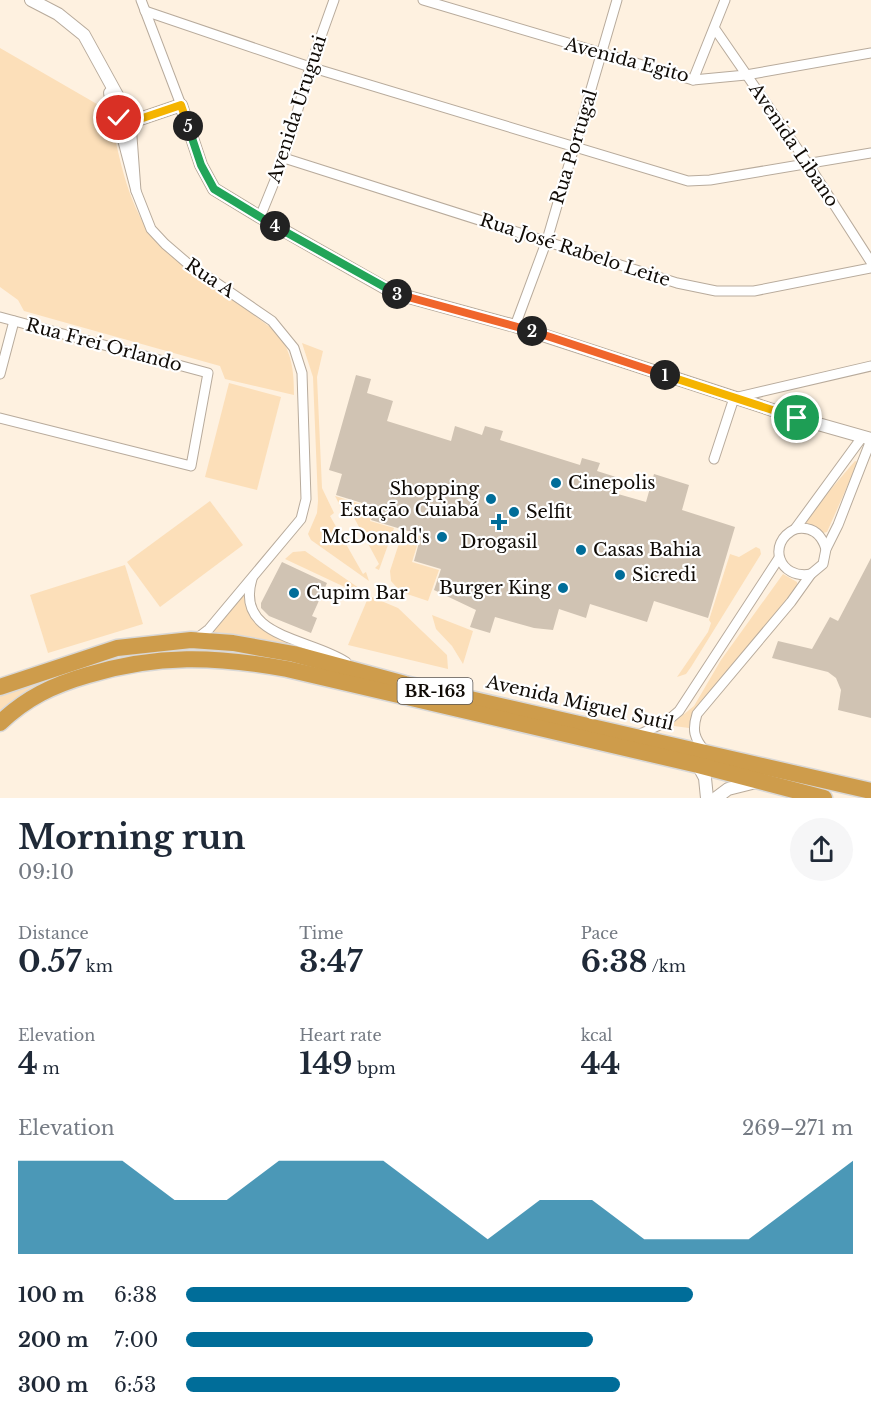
<!DOCTYPE html>
<html lang="en">
<head>
<meta charset="utf-8">
<style>
	body { margin:0; font-family:"Libre Baskerville",serif; background:#f6f6f7; color:#1f2937; height:100vh; display:flex; flex-direction:column; font-size:22px; white-space:nowrap }
	* { box-sizing:border-box; margin:0 }
	p { font-size:20px; color:#747a83 }
	.icon { flex:none; width:33px; height:33px; fill:none; stroke:currentColor; stroke-width:2; stroke-linecap:round; stroke-linejoin:round }
	.map { position:relative; height:798px; overflow:hidden }
	.panel { display:flex; flex-direction:column; background:#fff; flex:1 }
	.panel>* { flex:none }
	.pin { position:absolute; display:grid; place-items:center; width:51px; height:51px; color:#fff; margin:-26px; border:3px solid #fff; border-radius:50%; box-shadow:0 2px 6px #0007 }
	.km { position:absolute; width:30px; height:30px; margin:-15px; border-radius:50%; background:#222; color:#fff; font-size:16px; line-height:30px; text-align:center }
	.round { display:grid; place-items:center; flex:none; width:63px; height:63px; border-radius:32px; background:#f6f6f7 }
	.headline { display:flex; align-items:center; justify-content:space-between; height:102px; padding:0 18px }
	h1 { font-size:33px; font-weight:700; line-height:45px }
	.figures { display:grid; grid-template-columns:repeat(3,1fr); gap:9px; height:102px; padding:6px 18px }
	.figures div { display:grid; align-content:center }
	.figures b { font-size:30px; font-weight:700 }
	.figures small { font-size:16px; font-weight:400 }
	.figures p { font-size:16px }
	.chart { height:168px; padding:12px 18px }
	.chart p { display:flex; justify-content:space-between }
	.chart svg { width:100%; height:108px; margin-top:6px; fill:#006d99; opacity:.7 }
	ul { padding:0 18px; list-style:none; font-size:20px }
	li { display:grid; grid-template-columns:96px 72px 1fr; align-items:center; height:45px }
	li i { height:15px; border-radius:8px; background:#006d99 }
	.map>svg:first-child { display:block }
	.green { fill:#fcdfb9 }
	.building { fill:#d0c3b3 }
	.lines { fill:none; stroke-linecap:round; stroke-linejoin:round }
	.minor-casing { stroke:#b8ab9c; stroke-width:11 }
	.tertiary-casing { stroke:#b8ab9c; stroke-width:14 }
	.trunk-casing { stroke:#d9d8d7; stroke-width:19 }
	.minor { stroke:#fff; stroke-width:9 }
	.tertiary { stroke:#fff; stroke-width:12 }
	.trunk { stroke:#ce9c4b; stroke-width:16 }
	.split-1-casing { stroke:#fff; stroke-width:12 }
	.split-2-casing { stroke:#fff; stroke-width:12 }
	.split-3-casing { stroke:#fff; stroke-width:12 }
	.split-4-casing { stroke:#fff; stroke-width:12 }
	.split-5-casing { stroke:#fff; stroke-width:12 }
	.split-6-casing { stroke:#fff; stroke-width:12 }
	.split-1 { stroke:#f5b400; stroke-width:8 }
	.split-2 { stroke:#f0652b; stroke-width:8 }
	.split-3 { stroke:#f0652b; stroke-width:8 }
	.split-4 { stroke:#22a559; stroke-width:8 }
	.split-5 { stroke:#22a559; stroke-width:8 }
	.split-6 { stroke:#f5b400; stroke-width:8 }
	.poi-dot { fill:#006d99; stroke:#fff; stroke-width:2 }
	.labels { text-anchor:middle; dominant-baseline:central; stroke-width:4.5; stroke-linejoin:round; paint-order:stroke }
	.shield { fill:#fff; stroke:#585451; stroke-width:1.5 }
	.shield-label { font-size:16px; font-weight:bold; fill:#100b06 }
	.street-label { font-size:18px; fill:#100b06; stroke:#fff }
	.poi-label { font-size:18px; fill:#100b06; stroke:#fff; text-anchor:start }
</style>
</head>
<body>
<div class="map">
<svg width="871" height="798" viewBox="0 0 871 798">
	<rect width="100%" height="100%" fill="#fef1e0"/>
	<g class="green">
		<path d="M0,48L109,111C120,158 127,210 161,247L278,333C292,353 294,371 294,395L225,379L220,366L24,311L18,300L0,287Z"/>
		<polygon points="302,343 323,351 317,377 322,488 334,513 330,516 363,574 366,572 369,581 311,540 308,534 317,513 318,501 313,377"/>
		<polygon points="229,383 281,397 257,490 205,477"/>
		<polygon points="855,461 858,462 827,532 823,533 808,525 805,521 807,517"/>
		<polygon points="335,496 374,508 370,521 394,528 379,570 375,568 379,564 351,512 345,515"/>
		<polygon points="210,501 243,545 160,607 127,562"/>
		<polygon points="403,531 420,536 412,562 439,570 428,601 401,592 391,581 390,571"/>
		<polygon points="756,547 760,549 761,554 691,667 686,674 677,677 708,632 711,623 709,620 730,554 739,557"/>
		<polygon points="305,551 372,597 398,608 447,655 448,669 348,645 368,598 285,559 293,552"/>
		<polygon points="125,565 143,624 48,653 30,595"/>
		<polygon points="783,574 797,582 797,587 692,713 689,728 674,726 673,723 694,706 721,660"/>
		<path d="M244,593C244,632 288,641 318,652L211,634Z"/>
		<polygon points="432,615 473,631 463,664 452,646 436,629"/>
		<polygon points="51,677 52,680 25,692 0,712 0,695"/>
	</g>
	<g class="building">
		<polygon points="356,375 371,379 367,393 393,401 387,421 451,441 455,426 482,435 485,426 503,431 500,440 580,465 582,458 600,463 597,471 616,477 611,492 646,502 654,474 689,485 682,510 735,527 708,618 654,601 647,622 590,604 586,618 559,609 553,630 534,628 495,617 490,633 470,627 476,610 434,590 441,569 414,561 421,535 371,520 375,507 336,495 342,474 329,470"/>
		<polygon points="871,558 871,718 838,710 841,690 836,678 828,672 772,658 778,641 812,649 830,617 838,621"/>
		<polygon points="282,562 327,583 312,616 317,618 311,633 269,616 261,608 261,603"/>
	</g>
	<g class="lines">
		<g class="minor-casing">
			<g id="minor">
				<polyline points="141,0 181,105"/>
				<polyline points="423,0 693,80 746,75 871,53"/>
				<polyline points="145,11 310,67 688,181 710,180 871,153"/>
				<polyline points="715,29 808,164 871,262"/>
				<polyline points="693,80 725,0"/>
				<polyline points="119,126 136,191 131,123"/>
				<polyline points="284,158 677,283 716,291 754,291 871,268"/>
				<polyline points="136,191 151,229 165,244 186,262 272,321 294,348 302,373 306,499 301,519 209,629 196,639"/>
				<polyline points="260,217 284,158 310,67 334,0"/>
				<polyline points="0,317 208,373 191,466 0,418"/>
				<polyline points="515,326 547,240 617,0"/>
				<polyline points="0,374 14,321"/>
				<polyline points="714,459 734,398 871,366"/>
				<path d="M795,529C811,526 821,533 826,549"/>
				<path d="M811,574C779,580 766,543 795,529L863,436"/>
				<path d="M252,579C234,638 311,638 346,662"/>
				<polyline points="638,735 666,722 679,711 779,558"/>
				<path d="M705,751C694,738 692,730 697,714L791,602L811,574L823,564L826,549L838,525L871,440"/>
			</g>
		</g>
		<g class="tertiary-casing">
			<g id="tertiary">
				<polyline points="31,0 58,14 84,35 129,117"/>
				<polyline points="110,93 118,121"/>
				<polyline points="131,122 181,105 201,165 214,189 260,217 394,293 515,326 797,418 871,439"/>
				<polyline points="698,765 705,778 707,798"/>
				<polyline points="716,798 728,789 756,782"/>
			</g>
		</g>
		<g class="trunk-casing">
			<g id="trunk">
				<polyline points="0,687 117,648 191,640 233,643 294,654 405,684 871,791"/>
				<path d="M0,723C26,698 53,685 88,675C157,654 216,656 287,669L698,765L824,798"/>
			</g>
		</g>
		<use href="#minor" class="minor"/>
		<use href="#tertiary" class="tertiary"/>
		<use href="#trunk" class="trunk"/>
	</g>
	<g class="lines">
		<g class="split-1-casing">
			<polyline id="split-1" points="665,375 797,418"/>
		</g>
		<g class="split-2-casing">
			<polyline id="split-2" points="532,331 665,375"/>
		</g>
		<g class="split-3-casing">
			<polyline id="split-3" points="397,294 532,331"/>
		</g>
		<g class="split-4-casing">
			<polyline id="split-4" points="275,226 397,294"/>
		</g>
		<g class="split-5-casing">
			<polyline id="split-5" points="188,126 201,165 214,189 275,226"/>
		</g>
		<g class="split-6-casing">
			<polyline id="split-6" points="119,118 127,116 131,122 181,105 188,126"/>
		</g>
		<use href="#split-1" class="split-1"/>
		<use href="#split-2" class="split-2"/>
		<use href="#split-3" class="split-3"/>
		<use href="#split-4" class="split-4"/>
		<use href="#split-5" class="split-5"/>
		<use href="#split-6" class="split-6"/>
	</g>
	<g class="poi-dot">
		<circle cx="556" cy="483" r="6"/>
		<circle cx="491" cy="499" r="6"/>
		<circle cx="514" cy="512" r="6"/>
		<path d="M496 513h6v6h6v6h-6v6h-6v-6h-6v-6h6z"/>
		<circle cx="442" cy="537" r="6"/>
		<circle cx="581" cy="550" r="6"/>
		<circle cx="620" cy="575" r="6"/>
		<circle cx="563" cy="588" r="6"/>
		<circle cx="294" cy="593" r="6"/>
	</g>
	<g class="labels">
		<rect class="shield" x="397.5" y="678" width="75" height="26" rx="4.5"/>
		<g class="shield-label">
			<text x="435" y="691">BR-163</text>
		</g>
		<g class="street-label">
			<text transform="translate(627 60) rotate(15)">Avenida Egito</text>
			<text transform="translate(297 109) rotate(-72)">Avenida Uruguai</text>
			<text transform="translate(794 145) rotate(56)">Avenida Libano</text>
			<text transform="translate(574 147) rotate(-73)">Rua Portugal</text>
			<text transform="translate(575 250) rotate(18)">Rua José Rabelo Leite</text>
			<text transform="translate(210 278) rotate(34)">Rua A</text>
			<text transform="translate(104 345) rotate(15)">Rua Frei Orlando</text>
			<text transform="translate(580 703) rotate(13)">Avenida Miguel Sutil</text>
		</g>
		<g class="poi-label">
			<text x="568" y="483">Cinepolis</text>
			<text x="479" y="489" text-anchor="end">Shopping<tspan x="479" dy="21">Estação Cuiabá</tspan></text>
			<text x="526" y="512">Selfit</text>
			<text x="430" y="537" text-anchor="end">McDonald's</text>
			<text x="499" y="542" text-anchor="middle">Drogasil</text>
			<text x="593" y="550">Casas Bahia</text>
			<text x="632" y="575">Sicredi</text>
			<text x="551" y="588" text-anchor="end">Burger King</text>
			<text x="306" y="593">Cupim Bar</text>
		</g>
	</g>
</svg>
<div class="pin" style="left:797px;top:418px;background:#1e9e55"><svg class="icon" aria-label="arrive" viewBox="0 0 24 24"><path d="M6 21V4h12l-3 4 3 4H6"/></svg></div>
<div class="pin" style="left:119px;top:118px;background:#d93025"><svg class="icon" aria-label="check" viewBox="0 0 24 24"><path d="M5 12l5 5 9-10"/></svg></div>
<b class="km" style="left:665px;top:375px">1</b>
<b class="km" style="left:532px;top:331px">2</b>
<b class="km" style="left:397px;top:294px">3</b>
<b class="km" style="left:275px;top:226px">4</b>
<b class="km" style="left:188px;top:126px">5</b>
</div>
<section class="panel">
<div class="headline"><div><h1>Morning run</h1><p>09:10</p></div><a class="round"><svg class="icon" aria-label="share" viewBox="0 0 24 24"><path d="M12 15V3M7 8l5-5 5 5M5 13v7h14v-7"/></svg></a></div>
<div class="figures">
<div><p>Distance</p><b>0.57<small> km</small></b></div>
<div><p>Time</p><b>3:47</b></div>
<div><p>Pace</p><b>6:38<small> /km</small></b></div>
</div>
<div class="figures">
<div><p>Elevation</p><b>4<small> m</small></b></div>
<div><p>Heart rate</p><b>149<small> bpm</small></b></div>
<div><p>kcal</p><b>44</b></div>
</div>
<div class="chart"><p><span>Elevation</span>269–271 m</p>
<svg viewBox="0 0 160 44" preserveAspectRatio="none"><path d="M0 44V6L10 6L20 6L30 22L40 22L50 6L60 6L70 6L80 22L90 38L100 22L110 22L120 38L130 38L140 38L150 22L160 6V44z"/></svg>
</div>
<ul>
<li><b>100 m</b>6:38<i style="width:76%"></i></li>
<li><b>200 m</b>7:00<i style="width:61%"></i></li>
<li><b>300 m</b>6:53<i style="width:65%"></i></li>
</ul>
</section>
</body>
</html>
